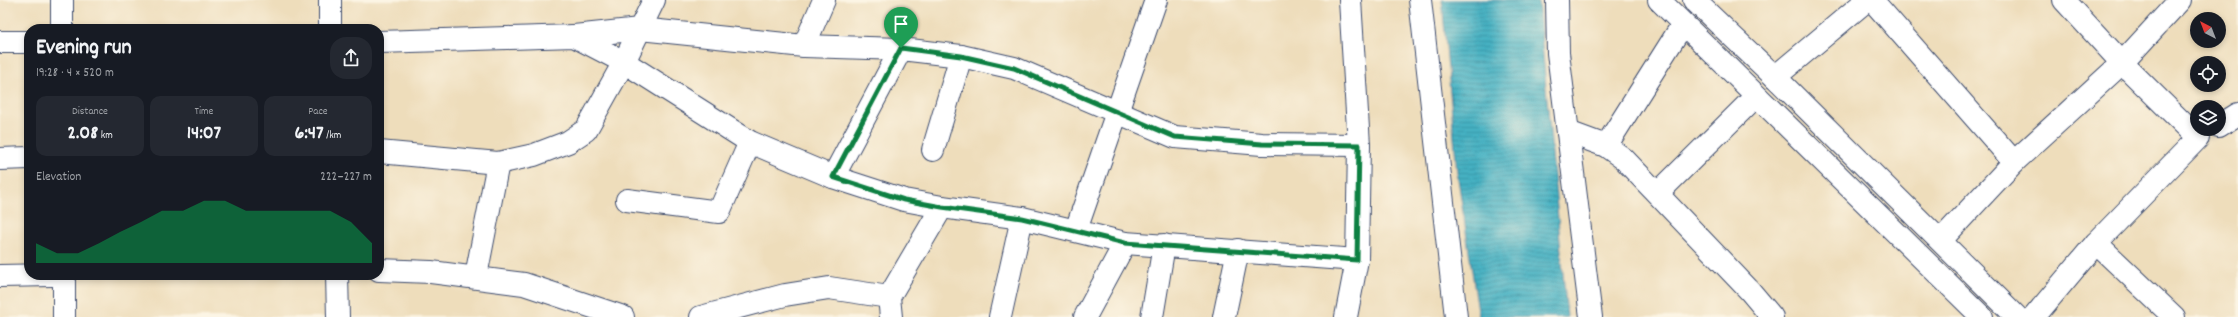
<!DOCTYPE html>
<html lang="en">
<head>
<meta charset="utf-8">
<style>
	body { margin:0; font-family:Dekko,sans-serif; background:#242831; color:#f1f3f6; height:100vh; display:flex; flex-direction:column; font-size:15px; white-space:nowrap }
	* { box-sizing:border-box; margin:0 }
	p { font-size:13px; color:#9ea1a6 }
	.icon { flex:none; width:22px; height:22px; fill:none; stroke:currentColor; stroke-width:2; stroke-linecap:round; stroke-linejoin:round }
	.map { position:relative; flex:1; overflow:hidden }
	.sheet { position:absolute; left:24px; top:24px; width:360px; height:256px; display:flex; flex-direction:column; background:#171b24; border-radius:16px; box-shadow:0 2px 6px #0003 }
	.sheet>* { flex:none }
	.needle { width:26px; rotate:318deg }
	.controls { position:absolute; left:2190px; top:12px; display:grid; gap:8px }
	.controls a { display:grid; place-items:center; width:36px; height:36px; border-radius:50%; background:#171b24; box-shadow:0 2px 6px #0003; font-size:20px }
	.pin { position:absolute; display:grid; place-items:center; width:34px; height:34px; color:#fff; margin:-41px -17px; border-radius:50% 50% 50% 0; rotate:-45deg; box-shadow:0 0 4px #0007 }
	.pin .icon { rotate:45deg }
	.round { display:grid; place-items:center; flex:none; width:42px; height:42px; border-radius:16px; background:#242831 }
	.head { display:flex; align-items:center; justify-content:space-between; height:68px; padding:0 12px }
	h1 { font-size:22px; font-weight:700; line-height:30px }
	.figures { display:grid; grid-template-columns:repeat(3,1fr); gap:6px; height:68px; padding:4px 12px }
	.figures div { display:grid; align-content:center; border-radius:10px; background:#242831; text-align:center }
	.figures b { font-size:20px; font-weight:700 }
	.figures small { font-size:11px; font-weight:400 }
	.figures p { font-size:11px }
	.chart { height:112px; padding:8px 12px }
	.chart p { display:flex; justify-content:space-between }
	.chart svg { width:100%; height:72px; margin-top:4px; fill:#0b8043; opacity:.7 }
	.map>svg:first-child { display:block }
	.water { fill:url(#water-rules); stroke:#307090 }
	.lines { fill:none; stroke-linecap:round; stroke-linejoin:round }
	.minor-casing { stroke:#3b496c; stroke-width:24 }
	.major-casing { stroke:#3b496c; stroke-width:24 }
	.minor { stroke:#fff; stroke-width:22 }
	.major { stroke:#fff; stroke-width:22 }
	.route-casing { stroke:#fff; stroke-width:8 }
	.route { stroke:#0b8043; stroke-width:5 }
</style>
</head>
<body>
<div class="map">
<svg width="2238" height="317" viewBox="0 0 2238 317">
	<defs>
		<pattern id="water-rules" width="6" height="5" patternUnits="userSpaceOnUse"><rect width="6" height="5" fill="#44b1c2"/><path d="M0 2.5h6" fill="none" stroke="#3890a1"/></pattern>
	</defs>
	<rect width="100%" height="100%" fill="#fcf5e5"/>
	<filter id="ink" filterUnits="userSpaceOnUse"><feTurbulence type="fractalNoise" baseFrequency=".025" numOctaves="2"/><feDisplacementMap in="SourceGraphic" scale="8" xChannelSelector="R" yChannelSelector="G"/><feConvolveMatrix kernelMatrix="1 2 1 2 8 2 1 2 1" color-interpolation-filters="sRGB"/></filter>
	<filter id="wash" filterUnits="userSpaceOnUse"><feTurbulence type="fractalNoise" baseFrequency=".012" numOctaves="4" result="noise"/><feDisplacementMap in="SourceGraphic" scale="16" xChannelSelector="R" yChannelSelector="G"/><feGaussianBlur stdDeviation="0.9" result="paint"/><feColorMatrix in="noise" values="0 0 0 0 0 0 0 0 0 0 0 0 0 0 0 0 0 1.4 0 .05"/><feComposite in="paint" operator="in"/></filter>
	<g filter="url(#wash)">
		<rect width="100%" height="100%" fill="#edb"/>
		<polygon class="water" points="1442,0 1538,0 1567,317 1479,317 1457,172"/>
	</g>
	<g filter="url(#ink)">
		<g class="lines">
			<g class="minor-casing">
				<g id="minor">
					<polyline points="62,0 62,29"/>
					<polyline points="330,0 330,29"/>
					<polyline points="1420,0 1456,317"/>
					<polyline points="1872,0 2014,162"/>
					<polyline points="574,36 640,29 804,46 901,49 961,56 1014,68 1175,137 1262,144 1359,145"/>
					<polyline points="0,42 29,42"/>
					<polyline points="379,42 574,36 624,62 750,142 833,177 904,200 942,207 1022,218 1125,243 1357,260"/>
					<polyline points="804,46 824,0"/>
					<polyline points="1775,77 1867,0"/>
					<polyline points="2219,126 2238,114"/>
					<polyline points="1568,132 1606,146 1624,159 1750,291 1772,317"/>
					<polyline points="1606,146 1683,24"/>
					<polyline points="933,150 961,56"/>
					<polyline points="379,152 498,163 534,155 568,142 586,130 624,62 654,0"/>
					<polyline points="0,159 29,158"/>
					<polyline points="833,177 901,49"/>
					<polyline points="1658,193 1756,96"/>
					<polyline points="627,200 719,212 750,142"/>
					<polyline points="1076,230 1156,0"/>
					<polyline points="1941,240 2014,162 2122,63 2180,0"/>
					<polyline points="2096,243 2174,317"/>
					<polyline points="379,270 431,272 524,284 623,317"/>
					<polyline points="64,275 64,317"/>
					<polyline points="337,275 338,317"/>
					<polyline points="0,276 52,275"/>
					<polyline points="476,276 498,163"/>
					<polyline points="701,317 785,295 829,288 889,297"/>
					<polyline points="891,317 889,297 942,207"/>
					<polyline points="1000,317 1022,218"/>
					<polyline points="1085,317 1125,243"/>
					<polyline points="1152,317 1164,245"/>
					<polyline points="1224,317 1238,250"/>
					<polyline points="2034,317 2096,243 2198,138 2122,63 2064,0"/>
				</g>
			</g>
			<g class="major-casing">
				<g id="major">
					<polyline points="1557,0 1558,53 1591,317"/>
					<polyline points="1659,0 1982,317"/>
					<polyline points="1694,0 1775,77 2017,317"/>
					<polyline points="1346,317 1357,260 1359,145 1350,0"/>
				</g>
			</g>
			<use href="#minor" class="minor"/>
			<use href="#major" class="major"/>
		</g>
	</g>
	<g class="lines" filter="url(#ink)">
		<g class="route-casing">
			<polygon id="route" points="901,48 961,56 1014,68 1175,137 1262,144 1359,145 1357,260 1125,243 1022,218 942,207 904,200 833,177"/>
		</g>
		<use href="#route" class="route"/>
	</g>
</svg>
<div class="controls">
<a><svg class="needle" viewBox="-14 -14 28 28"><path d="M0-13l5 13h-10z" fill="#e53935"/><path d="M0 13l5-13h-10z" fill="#9ea1a6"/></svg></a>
<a><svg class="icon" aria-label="locate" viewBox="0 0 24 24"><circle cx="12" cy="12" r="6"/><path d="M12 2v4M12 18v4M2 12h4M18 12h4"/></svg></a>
<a><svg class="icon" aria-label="layers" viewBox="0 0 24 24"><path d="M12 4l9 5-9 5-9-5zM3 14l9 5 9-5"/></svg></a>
</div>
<div class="pin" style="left:901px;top:48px;background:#1e9e55"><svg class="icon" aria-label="arrive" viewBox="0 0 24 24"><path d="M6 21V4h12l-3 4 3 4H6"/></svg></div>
<section class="sheet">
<div class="head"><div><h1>Evening run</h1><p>19:28 · 4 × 520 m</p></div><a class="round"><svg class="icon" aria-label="share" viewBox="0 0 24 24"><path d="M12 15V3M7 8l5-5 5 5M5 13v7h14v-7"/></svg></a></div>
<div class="figures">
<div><p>Distance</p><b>2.08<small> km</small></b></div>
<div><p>Time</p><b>14:07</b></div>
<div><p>Pace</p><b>6:47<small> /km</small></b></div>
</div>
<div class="chart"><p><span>Elevation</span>222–227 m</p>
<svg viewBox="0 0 160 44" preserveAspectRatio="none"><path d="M0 44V32L10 38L20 38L30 32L40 25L50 19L60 12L70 12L80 6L90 6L100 12L110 12L120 12L130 12L140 12L150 19L160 32V44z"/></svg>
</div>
</section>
</div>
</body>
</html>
